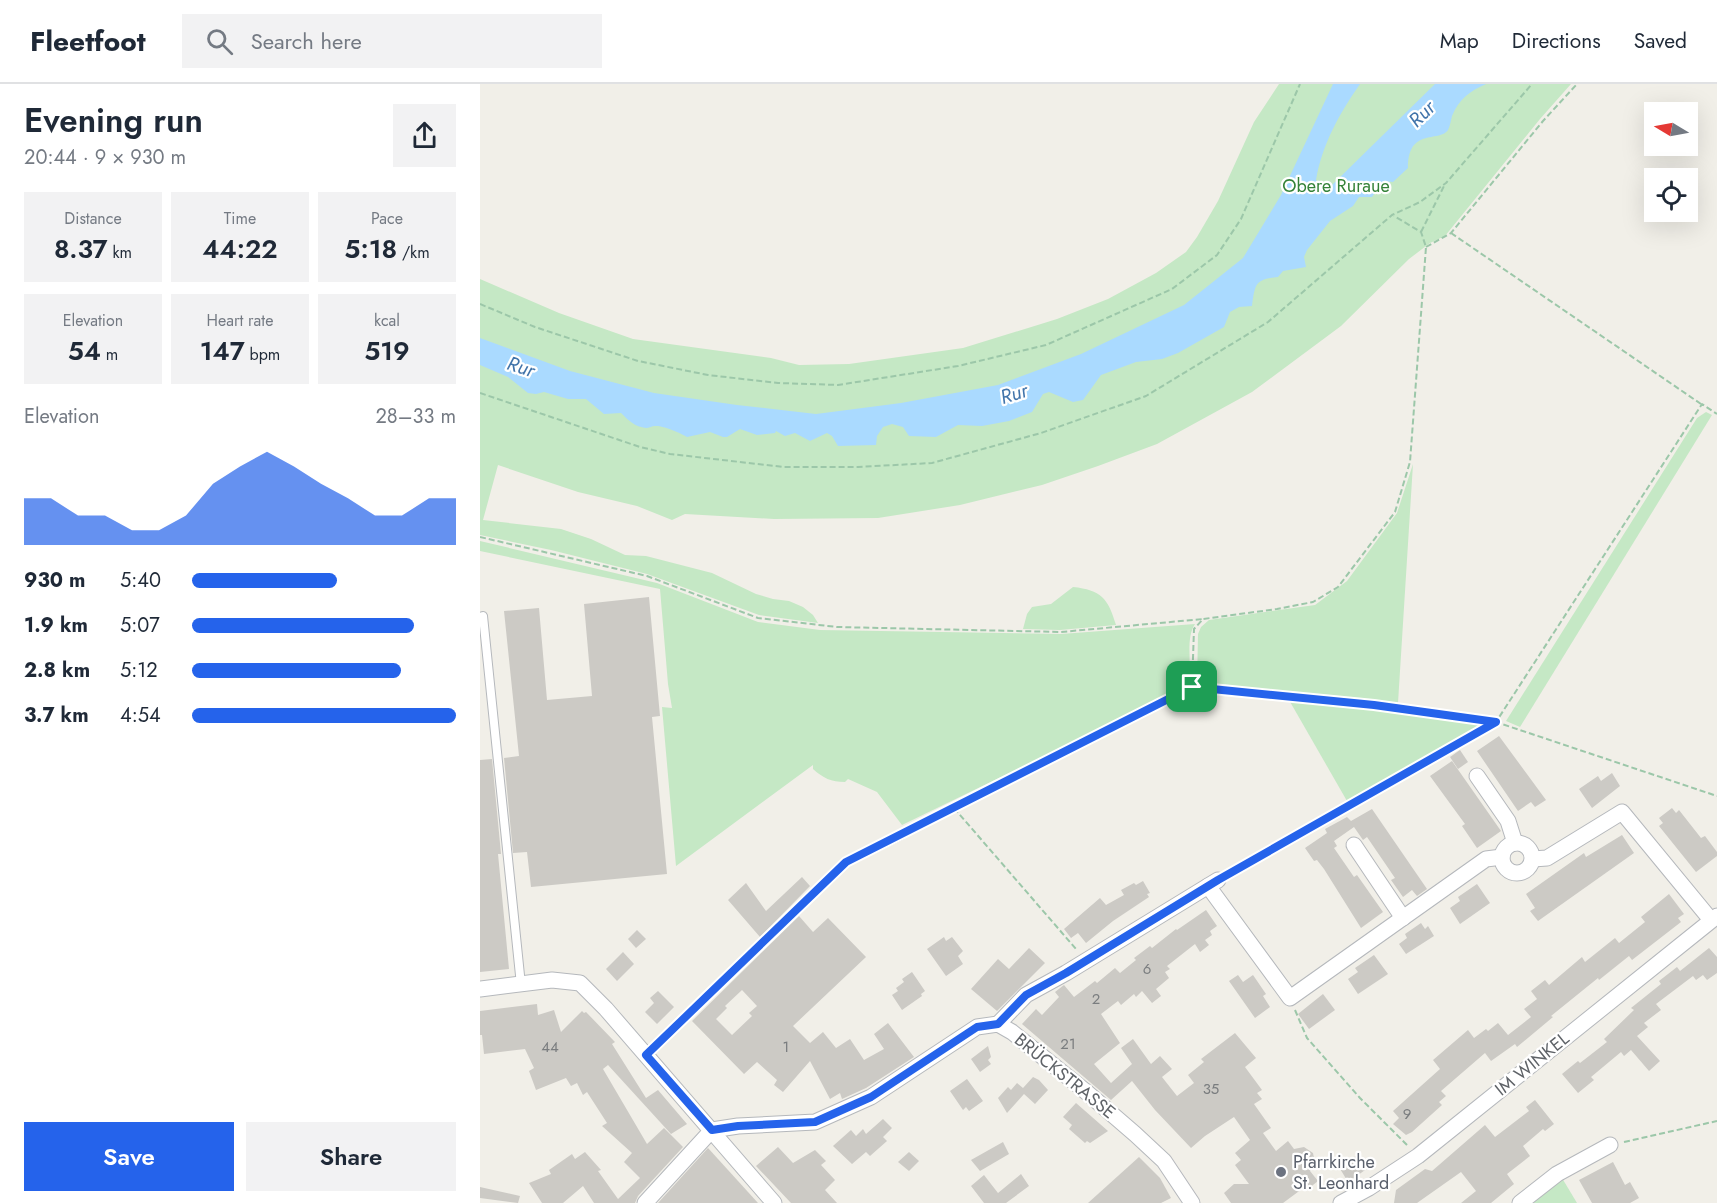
<!DOCTYPE html>
<html lang="en">
<head>
<meta charset="utf-8">
<style>
	body { margin:0; font-family:Jost,sans-serif; background:#f2f2f3; color:#1f2937; height:100vh; display:flex; flex-direction:column; font-size:22px; white-space:nowrap }
	* { box-sizing:border-box; margin:0 }
	p { font-size:20px; color:#747a83 }
	.icon { flex:none; width:33px; height:33px; fill:none; stroke:currentColor; stroke-width:2; stroke-linecap:round; stroke-linejoin:round }
	.map { position:relative; flex:1; overflow:hidden }
	.details { display:flex; flex-direction:column; background:#fff; width:480px }
	.details>* { flex:none }
	.needle { width:39px; rotate:280deg }
	.fabs { position:absolute; left:1164px; top:18px; display:grid; gap:12px }
	.fabs a { display:grid; place-items:center; width:54px; height:54px; border-radius:0px; background:#fff; box-shadow:0 6px 24px #0002; font-size:30px }
	.pin { position:absolute; display:grid; place-items:center; width:51px; height:51px; color:#fff; margin:-26px; border-radius:12px; box-shadow:0 3px 9px #0006 }
	.round { display:grid; place-items:center; flex:none; width:63px; height:63px; border-radius:0px; background:#f2f2f3 }
	.summary { display:flex; align-items:center; justify-content:space-between; height:102px; padding:0 24px }
	h1 { font-size:33px; font-weight:600; line-height:45px }
	.metrics { display:grid; grid-template-columns:repeat(3,1fr); gap:9px; height:102px; padding:6px 24px }
	.metrics div { display:grid; align-content:center; border-radius:0px; background:#f2f2f3; text-align:center }
	.metrics b { font-size:26px; font-weight:600 }
	.metrics small { font-size:16px; font-weight:400 }
	.metrics p { font-size:16px }
	.chart { height:168px; padding:12px 24px }
	.chart p { display:flex; justify-content:space-between }
	.chart svg { width:100%; height:108px; margin-top:6px; fill:#2563eb; opacity:.7 }
	.cta { display:flex; gap:12px; margin-top:auto; padding:12px 24px }
	.cta a { flex:1; height:69px; border-radius:0px; background:#2563eb; color:#fff; font-size:24px; font-weight:600; line-height:69px; text-align:center }
	.cta a+a { background:#f2f2f3; color:#1f2937 }
	ul { padding:0 24px; list-style:none; font-size:20px }
	li { display:grid; grid-template-columns:96px 72px 1fr; align-items:center; height:45px }
	li i { height:15px; border-radius:8px; background:#2563eb }
	header { display:flex; align-items:center; gap:36px; box-sizing:border-box; height:84px; padding:0 30px; background:#fff; border-bottom:2px solid #e0e1e3 }
	header strong { font-size:28px }
	nav { display:flex; gap:33px; margin-inline-start:auto; font-size:21px }
	.search { width:420px; height:54px; background:#f2f2f3; display:flex; align-items:center; gap:15px; box-sizing:border-box; padding:0 21px; border-radius:0px; color:#747a83; font-size:22px }
	main { display:flex; flex:1; min-height:0 }
	.map>svg:first-child { display:block }
	.green { fill:#c5e8c5 }
	.water { fill:#aadaff }
	.building { fill:#cccac5; fill-rule:evenodd }
	.lines { fill:none; stroke-linecap:round; stroke-linejoin:round }
	.service-casing { stroke:#b5b8bc; stroke-width:10 }
	.minor-casing { stroke:#b5b8bc; stroke-width:17 }
	.path { stroke:#9cc7a9; stroke-width:2; stroke-dasharray:6 3; stroke-linecap:butt }
	.service { stroke:#fff; stroke-width:8 }
	.minor { stroke:#fff; stroke-width:15 }
	.route-casing { stroke:#fff; stroke-width:12 }
	.route { stroke:#2563eb; stroke-width:8 }
	.worship-dot { fill:#6b7280; stroke:#fff; stroke-width:2 }
	.labels { text-anchor:middle; dominant-baseline:central; stroke-width:4.5; stroke-linejoin:round; paint-order:stroke }
	.number-label { font-size:15px; fill:#7a7d7f }
	.park-label { font-size:18px; fill:#348238; stroke:#fff }
	.street-label { font-size:18px; fill:#5f6368; stroke:#fff }
	.worship-label { font-size:18px; fill:#5b616d; stroke:#fff; text-anchor:start }
	.water-label { font-size:20px; font-style:italic; fill:#4174aa; stroke:#fff }
</style>
</head>
<body>
<header>
<strong>Fleetfoot</strong>
<div class="search"><svg class="icon" aria-label="search" viewBox="0 0 24 24"><circle cx="10" cy="10" r="6"/><path d="M15 15l6 6"/></svg>Search here</div>
<nav><a>Map</a><a>Directions</a><a>Saved</a></nav>
</header>
<main>
<section class="details">
<div class="summary"><div><h1>Evening run</h1><p>20:44 · 9 × 930 m</p></div><a class="round"><svg class="icon" aria-label="share" viewBox="0 0 24 24"><path d="M12 15V3M7 8l5-5 5 5M5 13v7h14v-7"/></svg></a></div>
<div class="metrics">
<div><p>Distance</p><b>8.37<small> km</small></b></div>
<div><p>Time</p><b>44:22</b></div>
<div><p>Pace</p><b>5:18<small> /km</small></b></div>
</div>
<div class="metrics">
<div><p>Elevation</p><b>54<small> m</small></b></div>
<div><p>Heart rate</p><b>147<small> bpm</small></b></div>
<div><p>kcal</p><b>519</b></div>
</div>
<div class="chart"><p><span>Elevation</span>28–33 m</p>
<svg viewBox="0 0 160 44" preserveAspectRatio="none"><path d="M0 44V25L10 25L20 32L30 32L40 38L50 38L60 32L70 19L80 12L90 6L100 12L110 19L120 25L130 32L140 32L150 25L160 25V44z"/></svg>
</div>
<ul>
<li><b>930 m</b>5:40<i style="width:55%"></i></li>
<li><b>1.9 km</b>5:07<i style="width:84%"></i></li>
<li><b>2.8 km</b>5:12<i style="width:79%"></i></li>
<li><b>3.7 km</b>4:54<i style="width:100%"></i></li>
</ul>
<div class="cta"><a>Save</a><a>Share</a></div>
</section>
<div class="map">
<svg width="1237" height="1119" viewBox="0 0 1237 1119">
	<rect width="100%" height="100%" fill="#f1efe8"/>
	<g class="green">
		<polygon points="799,0 1091,0 1060,35 965,152 950,159 929,175 861,242 772,308 677,360 618,382 562,401 480,421 398,434 294,435 205,430 192,436 157,422 98,408 18,381 3,436 81,445 111,455 145,471 166,472 232,489 276,510 293,515 309,517 323,523 333,531 338,539 279,531 167,490 71,466 0,451 0,195 79,229 153,255 291,274 319,281 369,280 483,264 577,235 628,215 676,189 706,168 717,153 738,117 774,38"/>
		<polygon points="1226,328 1232,331 1040,643 1026,637 1217,334"/>
		<polygon points="933,380 918,619 717,600 718,550 721,543 729,536 835,521 867,497 917,429"/>
		<path d="M0,457L177,499L278,538L340,546L581,550L715,540C704,557 714,584 707,603L422,741L397,708L368,695L365,698C351,698 343,694 333,685V681L196,782L182,623L192,624L188,600L180,505L0,467Z"/>
		<path d="M593,503C621,506 628,514 636,541L580,546L543,545L547,530L552,523L571,520Z"/>
		<polygon points="809,616 1005,632 1002,640 867,717"/>
		<polygon points="1082,1094 1097,1119 1049,1119"/>
	</g>
	<path class="water" d="M853,0H880C859,30 842,61 836,96L841,101H852L955,0H1006C990,7 979,15 972,32C971,36 970,42 968,46C959,59 928,43 928,84L913,98C900,96 899,103 892,113H879L873,122L850,137L827,166L824,173L826,183L803,187L798,193C775,195 775,200 772,222L759,223L750,228L744,243L698,269L682,275L656,278L621,291L603,316L593,318L569,308L563,310L552,328L529,337L502,342L478,341L456,353L429,352L423,343L412,340L403,343L397,352L396,361L358,362L352,352L347,349L330,357L315,349L305,352L296,347L295,349L277,351L260,345L247,353H243L230,348L207,353C201,349 182,341 175,342C172,342 169,344 166,344C155,343 148,336 141,329L124,330L106,315H88L64,308L56,310L48,309L28,293L0,281V254L90,287L174,309L257,321L336,330L421,319L518,301L601,270L704,221L763,174L801,111Z"/>
	<g class="building">
		<polygon points="169,513 180,632 172,633 187,790 51,803 47,768 33,769 24,674 39,672 24,527 59,524 67,616 112,612 104,520"/>
		<polygon points="1019,652 1066,716 1055,723 1051,718 1038,727 997,667"/>
		<polygon points="980,666 988,678 978,685 970,673"/>
		<polygon points="12,675 21,770 18,770 29,885 0,888 0,676"/>
		<polygon points="972,677 1021,747 997,764 982,742 985,740 950,692"/>
		<polygon points="1132,689 1140,702 1112,724 1099,705 1118,692 1121,697"/>
		<polygon points="1192,724 1196,729 1199,726 1221,754 1225,752 1237,768 1237,772 1216,788 1179,742 1183,739 1179,734"/>
		<polygon points="892,725 947,805 937,812 932,806 923,813 911,796 915,794 887,753 883,756 874,743 854,757 857,762 854,764 874,793 877,791 903,828 881,844 844,785 837,776 834,777 825,764 847,749 845,745 867,733 871,737"/>
		<polygon points="1142,751 1154,769 1058,837 1050,827 1055,824 1046,810 1104,769 1106,773"/>
		<polygon points="322,793 330,802 280,853 248,816 266,799 286,827"/>
		<polygon points="663,797 670,809 667,810 669,813 633,837 606,859 598,849 591,854 584,845 620,814 626,821 644,811 641,806 654,799 656,801"/>
		<polygon points="997,800 1010,819 980,840 970,824 980,817 978,813"/>
		<polygon points="1189,810 1204,830 1198,834 1201,838 1152,876 1149,872 1119,896 1118,894 1071,932 1073,933 1037,963 1035,960 1011,977 1005,969 961,1007 966,1012 959,1018 962,1021 932,1048 926,1051 913,1040 919,1034 913,1027 960,985 953,976 988,946 994,954 1006,945 1008,947 1018,939 1028,951 1051,933 1044,925 1057,915 1051,907 1065,896 1069,901 1102,873 1105,878 1135,854 1139,859 1165,838 1161,833"/>
		<polygon points="726,826 737,842 730,847 732,851 725,856 729,861 720,868 715,860 687,882 690,885 685,888 689,894 676,905 681,912 672,919 662,907 656,913 654,910 641,921 638,917 621,930 640,959 614,980 631,999 652,980 641,964 653,955 671,980 680,972 692,985 682,993 697,1012 714,999 708,991 724,978 721,975 755,949 776,974 765,983 782,1006 777,1009 782,1015 774,1020 791,1044 783,1049 796,1067 808,1057 814,1065 824,1063 833,1069 835,1079 830,1087 838,1097 828,1105 826,1102 803,1119 751,1119 744,1109 754,1100 769,1100 755,1081 761,1076 755,1069 770,1056 754,1033 725,1052 711,1064 675,1026 652,997 631,1016 542,940 556,925 562,931 579,913 575,908 584,901 594,913 615,897 617,899 635,884 640,889 656,876 654,874 670,862 672,864 696,845 697,846"/>
		<path d="M319,832L333,848L348,834L386,873L313,942L330,959L343,948L356,964L370,955L384,976L404,965L394,950L408,939L434,973L386,1004L362,1015L360,1009L350,1015L330,977L303,1008L294,1001L297,996L277,978L264,990L212,937ZM262,906L277,922L269,929L272,932L252,951L236,935L247,924L245,922Z"/>
		<polygon points="941,839 945,845 948,842 954,852 926,870 919,860 927,854 925,850"/>
		<polygon points="157,846 166,855 156,864 148,855"/>
		<polygon points="464,853 466,857 472,853 483,867 478,872 483,880 466,892 447,865"/>
		<polygon points="549,864 565,879 517,927 491,905 518,875 529,885"/>
		<polygon points="1229,864 1237,873 1237,889 1227,896 1223,891 1216,896 1213,892 1176,920 1181,926 1164,939 1168,943 1157,952 1180,977 1169,987 1151,966 1144,972 1141,968 1111,993 1114,996 1098,1009 1082,990 1098,977 1100,979 1127,958 1124,955 1154,926 1151,924 1181,900 1179,897 1197,883 1200,887"/>
		<polygon points="143,868 154,880 137,897 126,885"/>
		<polygon points="894,871 908,890 878,910 868,895 878,888 875,884"/>
		<polygon points="432,888 445,907 441,910 442,912 422,926 412,911 418,907 416,904 424,898 422,895"/>
		<polygon points="758,891 763,898 773,891 786,910 783,912 790,923 775,934 749,897"/>
		<polygon points="178,907 194,923 177,940 165,928 174,919 170,914"/>
		<polygon points="843,910 855,926 829,945 818,930"/>
		<polygon points="57,920 58,931 74,926 81,948 102,927 104,929 106,928 135,958 132,960 166,1014 178,1006 207,1040 191,1050 128,981 123,985 167,1060 184,1044 203,1063 158,1112 155,1119 114,1119 103,1102 83,1119 62,1119 49,1099 71,1090 69,1086 92,1070 95,1075 105,1068 121,1086 118,1087 138,1115 160,1094 144,1078 152,1069 122,1042 127,1039 107,1008 103,1011 97,999 91,1002 86,994 56,1006 49,987 54,984 45,965 4,970 2,951 0,951 0,927"/>
		<polygon points="508,962 511,973 508,976 511,980 500,988 491,975"/>
		<polygon points="553,993 559,996 568,1006 555,1020 544,1010 527,1029 518,1014 528,1003 531,1006 537,999 543,1004"/>
		<polygon points="487,995 503,1017 489,1027 486,1023 483,1026 470,1007"/>
		<polygon points="1055,1016 1074,1040 1065,1047 1063,1045 1043,1062 1050,1072 1027,1090 1034,1100 1011,1119 981,1119 996,1107 981,1088 937,1119 914,1119 916,1106 945,1085 952,1087 1005,1041 1015,1053 1049,1027 1046,1023"/>
		<polygon points="596,1019 628,1047 610,1059 607,1057 605,1059 589,1045 592,1041 583,1033"/>
		<polygon points="403,1035 412,1044 403,1053 407,1057 390,1072 386,1068 372,1080 353,1062 371,1046 376,1052 383,1045 386,1050"/>
		<polygon points="523,1058 529,1070 500,1087 491,1076"/>
		<polygon points="298,1063 313,1079 335,1066 346,1077 341,1081 355,1096 345,1106 357,1119 311,1119 276,1082"/>
		<polygon points="228,1064 278,1119 178,1119"/>
		<polygon points="429,1068 439,1077 429,1087 418,1078"/>
		<polygon points="879,1070 888,1084 868,1098 859,1083"/>
		<polygon points="659,1073 680,1094 691,1114 681,1119 608,1119"/>
		<polygon points="1133,1078 1145,1101 1150,1098 1159,1114 1150,1119 1112,1119 1099,1096"/>
		<polygon points="541,1090 549,1102 526,1119 504,1119 491,1102 504,1091 518,1109"/>
		<polygon points="0,1103 40,1112 38,1119 0,1114"/>
	</g>
	<g class="lines">
		<g class="service-casing">
			<g id="service">
				<polyline points="0,533 3,532 41,901"/>
				<polyline points="166,971 366,778 421,751"/>
			</g>
		</g>
		<g class="minor-casing">
			<g id="minor">
				<polyline points="997,692 1028,737 1035,759"/>
				<circle cx="1037" cy="774" r="15"/>
				<polyline points="874,761 923,834"/>
				<polyline points="1053,775 1067,774 1142,728 1231,836"/>
				<polyline points="728,802 810,914 1006,775 1022,773"/>
				<polyline points="0,905 72,896 100,899 126,925 294,1119"/>
				<polyline points="518,940 546,911 586,889 738,796"/>
				<polyline points="165,1119 232,1046 258,1042 335,1038 391,1013 497,943 518,940 532,948 604,1006 655,1050 684,1077 712,1119"/>
				<polyline points="861,1119 889,1104 938,1072 1237,832"/>
				<polyline points="1040,1119 1077,1090 1130,1061"/>
			</g>
		</g>
		<g class="path">
			<polyline points="941,148 964,102"/>
			<polyline points="971,149 1221,320"/>
			<polyline points="946,163 971,149 1063,37 1097,0"/>
			<polyline points="0,220 55,243 158,277 228,291 298,299 358,301 478,282 566,261 692,205 737,171 761,135 820,0"/>
			<polyline points="0,309 160,363 190,370 304,383 378,383 452,379 561,349 666,312 788,238 912,131 940,118 966,99 1052,0"/>
			<polyline points="0,453 167,492 278,534 357,543 581,548 723,535"/>
			<polyline points="712,603 714,545 723,535 797,525 833,518 858,503 915,428 930,378 946,163 941,148 914,132"/>
			<polyline points="474,724 596,865"/>
			<polyline points="429,747 712,603 895,621 1016,638 1222,320 1237,330"/>
			<polyline points="749,790 1016,638 1237,712"/>
			<polyline points="815,926 827,954 880,1014 927,1061"/>
			<polyline points="1144,1058 1237,1037"/>
		</g>
		<use href="#service" class="service"/>
		<use href="#minor" class="minor"/>
	</g>
	<g class="lines">
		<g class="route-casing">
			<polygon id="route" points="712,603 894,621 1016,638 738,796 586,889 546,911 518,940 497,943 391,1013 335,1038 258,1042 232,1046 166,971 366,778"/>
		</g>
		<use href="#route" class="route"/>
	</g>
	<circle class="worship-dot" cx="801" cy="1088" r="6"/>
	<g class="labels">
		<g class="number-label">
			<text x="667" y="885">6</text>
			<text x="616" y="915">2</text>
			<text x="588" y="960">21</text>
			<text x="70" y="963">44</text>
			<text x="306" y="963">1</text>
			<text x="731" y="1005">35</text>
			<text x="927" y="1030">9</text>
		</g>
		<g class="park-label">
			<text x="856" y="102">Obere Ruraue</text>
		</g>
		<g class="street-label">
			<text transform="translate(1052 980) rotate(-39)">IM WINKEL</text>
			<text transform="translate(585 992) rotate(39)">BRÜCKSTRASSE</text>
		</g>
		<g class="worship-label">
			<text x="813" y="1078">Pfarrkirche<tspan x="813" dy="21">St. Leonhard</tspan></text>
		</g>
		<g class="water-label">
			<text transform="translate(942 30) rotate(-45)">Rur</text>
			<text transform="translate(41 283) rotate(18)">Rur</text>
			<text transform="translate(534 310) rotate(-17)">Rur</text>
		</g>
	</g>
</svg>
<div class="fabs">
<a><svg class="needle" viewBox="-14 -14 28 28"><path d="M0-13l5 13h-10z" fill="#e53935"/><path d="M0 13l5-13h-10z" fill="#747a83"/></svg></a>
<a><svg class="icon" aria-label="locate" viewBox="0 0 24 24"><circle cx="12" cy="12" r="6"/><path d="M12 2v4M12 18v4M2 12h4M18 12h4"/></svg></a>
</div>
<div class="pin" style="left:712px;top:603px;background:#1e9e55"><svg class="icon" aria-label="arrive" viewBox="0 0 24 24"><path d="M6 21V4h12l-3 4 3 4H6"/></svg></div>
</div>
</main>
</body>
</html>
